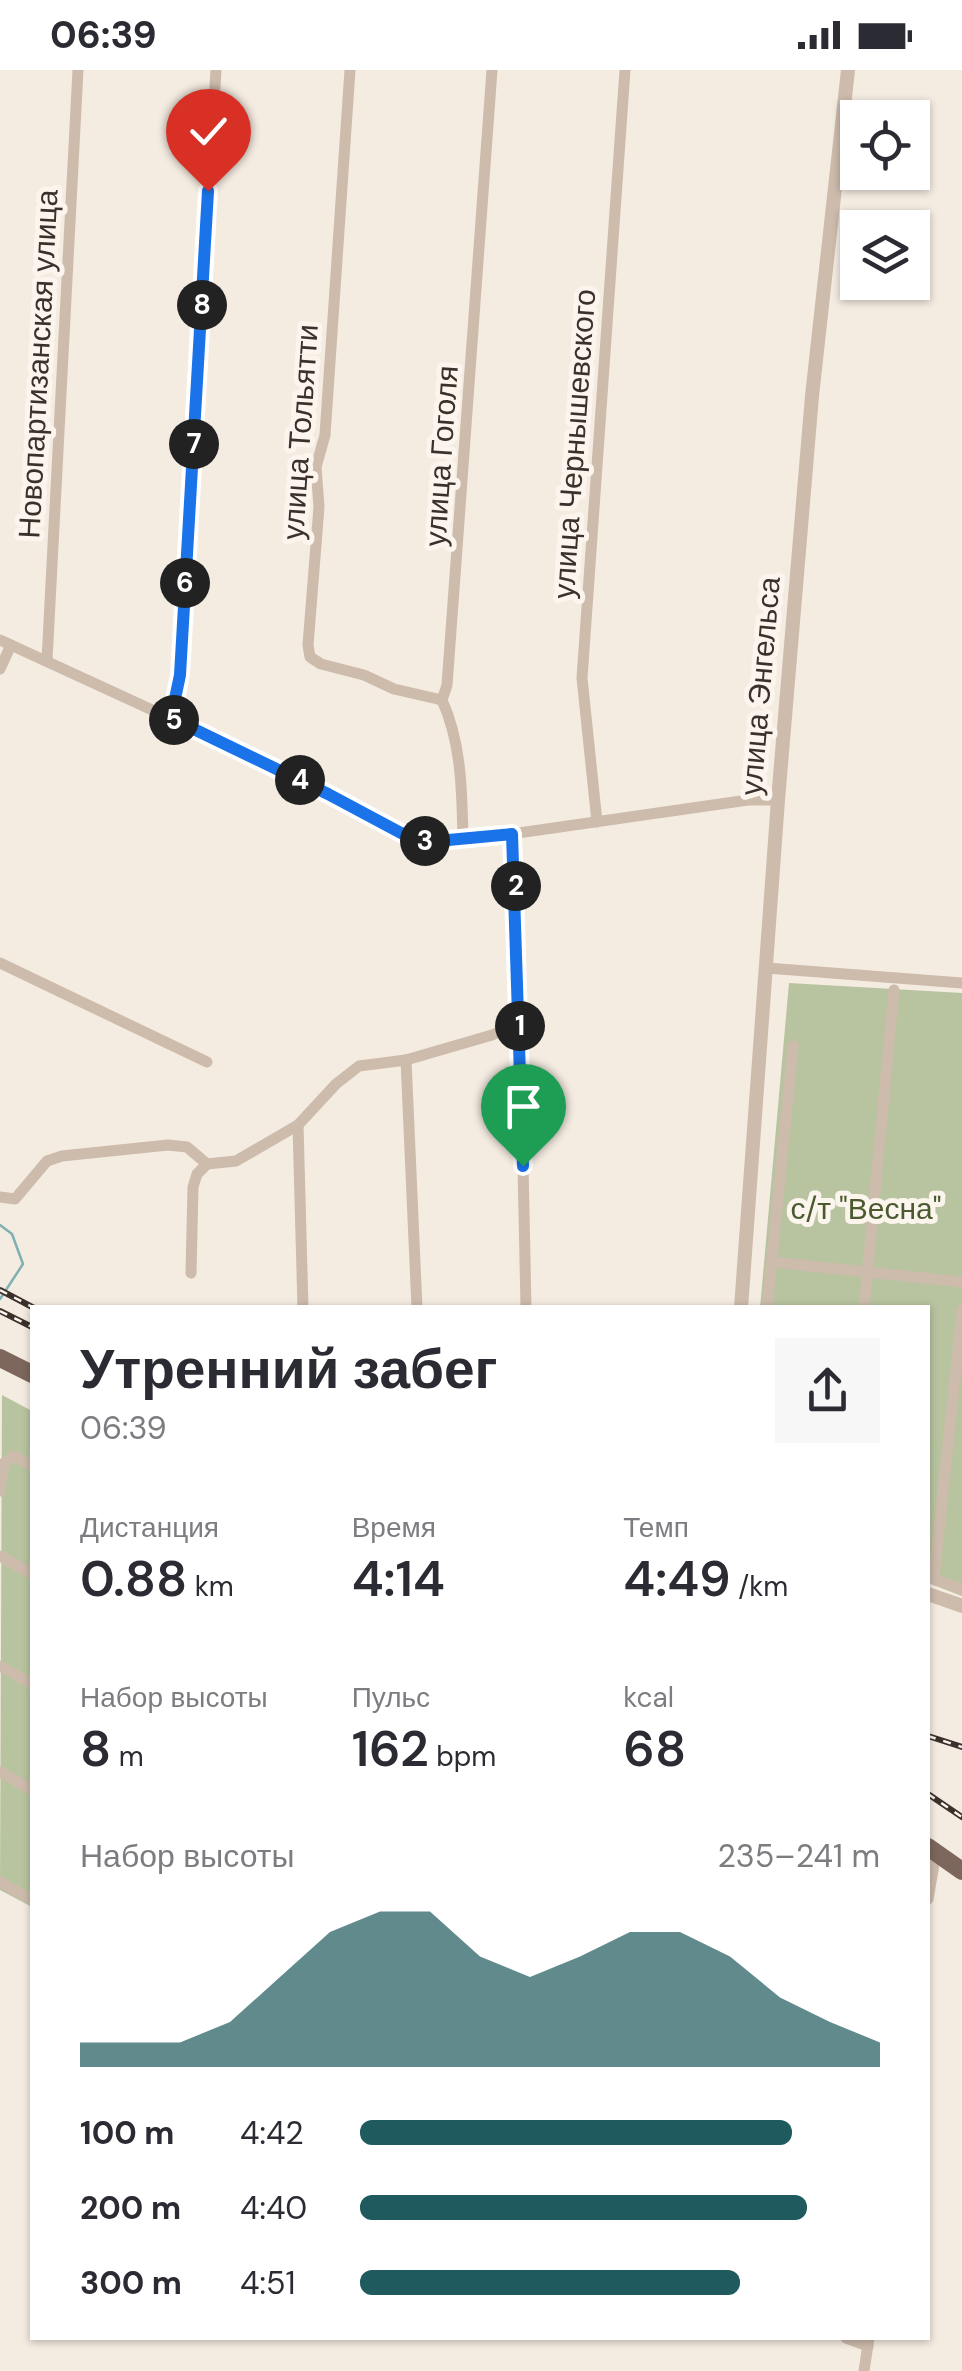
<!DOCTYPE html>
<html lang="ru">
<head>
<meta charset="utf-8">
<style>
	body { margin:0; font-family:"DM Sans",sans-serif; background:#f7f7f7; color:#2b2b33; height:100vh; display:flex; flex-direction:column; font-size:38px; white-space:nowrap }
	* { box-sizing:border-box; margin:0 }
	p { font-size:32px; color:#7c7c81 }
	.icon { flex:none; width:55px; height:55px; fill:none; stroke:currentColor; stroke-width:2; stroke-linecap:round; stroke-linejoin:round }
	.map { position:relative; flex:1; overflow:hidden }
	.sheet { position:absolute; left:30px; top:1235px; width:900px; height:1035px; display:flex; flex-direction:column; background:#fff; border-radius:0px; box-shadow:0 2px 8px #0004 }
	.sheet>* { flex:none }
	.tools { position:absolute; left:840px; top:30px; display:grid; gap:20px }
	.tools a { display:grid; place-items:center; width:90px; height:90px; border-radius:0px; background:#fff; box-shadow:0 2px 8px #0004; font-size:50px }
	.pin { position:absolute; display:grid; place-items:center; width:85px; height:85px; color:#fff; margin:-102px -42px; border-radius:50% 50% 50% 0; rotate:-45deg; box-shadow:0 0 10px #0007 }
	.pin .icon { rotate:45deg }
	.km { position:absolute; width:50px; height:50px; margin:-25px; border-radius:50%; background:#222; color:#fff; font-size:28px; line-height:50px; text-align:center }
	.round { display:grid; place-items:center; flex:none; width:105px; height:105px; border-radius:0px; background:#f7f7f7 }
	.overview { display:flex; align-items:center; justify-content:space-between; height:170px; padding:0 50px }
	h1 { font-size:55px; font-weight:600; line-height:75px }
	.metrics { display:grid; grid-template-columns:repeat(3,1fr); gap:15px; height:170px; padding:10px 50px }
	.metrics div { display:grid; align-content:center }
	.metrics b { font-size:50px; font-weight:600 }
	.metrics small { font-size:28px; font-weight:400 }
	.metrics p { font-size:28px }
	.chart { height:280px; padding:20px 50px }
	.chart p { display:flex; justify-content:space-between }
	.chart svg { width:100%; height:180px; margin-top:10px; fill:#1f5a5e; opacity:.7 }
	ul { padding:0 50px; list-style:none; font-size:32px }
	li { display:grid; grid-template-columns:160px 120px 1fr; align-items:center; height:75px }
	li i { height:25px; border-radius:12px; background:#1f5a5e }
	.status { display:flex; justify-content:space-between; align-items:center; height:70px; padding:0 50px; background:#fff; direction:ltr }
	.status svg { height:28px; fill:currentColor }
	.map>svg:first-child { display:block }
	.green { fill:#b8c4a0 }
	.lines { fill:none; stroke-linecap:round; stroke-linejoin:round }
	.stream { stroke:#7fb0b2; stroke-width:2.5 }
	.minor { stroke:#cdbbac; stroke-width:11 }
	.tertiary { stroke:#cdbbac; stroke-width:14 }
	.primary { stroke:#7d675c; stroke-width:18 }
	.rail-casing { stroke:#3b302b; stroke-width:6 }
	.rail { stroke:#fbf5ee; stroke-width:2.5; stroke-dasharray:8; stroke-linecap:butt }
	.route-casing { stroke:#fff; stroke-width:20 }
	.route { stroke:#1a73e8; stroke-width:12 }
	.labels { text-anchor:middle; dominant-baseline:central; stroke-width:10; stroke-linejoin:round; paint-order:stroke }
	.street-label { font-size:30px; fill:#3b302b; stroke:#fbf5ee }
	.park-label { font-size:30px; fill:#4a5a2e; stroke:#fbf5ee }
</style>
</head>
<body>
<div class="status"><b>06:39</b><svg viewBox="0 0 49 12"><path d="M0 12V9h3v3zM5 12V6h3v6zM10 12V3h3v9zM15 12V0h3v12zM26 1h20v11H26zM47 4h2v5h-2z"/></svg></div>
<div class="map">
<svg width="962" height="2301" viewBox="0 0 962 2301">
	<rect width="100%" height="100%" fill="#f4ebe1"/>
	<g class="green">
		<polygon points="789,913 962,923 962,1526 928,1513 928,1238 760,1238"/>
		<polygon points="2,1325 32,1341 32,1837 0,1820"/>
	</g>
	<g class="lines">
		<polyline class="stream" points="0,1155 12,1164 23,1194 0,1229"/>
		<g class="minor">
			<polyline points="350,0 325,365 316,397 319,437 308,575 310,587 321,594 364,605 394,619 442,630"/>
			<polyline points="0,570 263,691 401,763 427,771 463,771 748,730 778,730"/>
			<polyline points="47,590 78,0"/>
			<polyline points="0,599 11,575"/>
			<polyline points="171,648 180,605 216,0"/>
			<polyline points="597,752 582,608 625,0"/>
			<polyline points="512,765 520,953 526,1238"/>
			<path d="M463,771C462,724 462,674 442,630L447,615L492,0"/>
			<polyline points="0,893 207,992"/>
			<polyline points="767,898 962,913"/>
			<polyline points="406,990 417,1238"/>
			<polyline points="298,1055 303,1238"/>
			<polyline points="0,1127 15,1129 47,1091 62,1086 168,1075 187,1077 207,1094 236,1091 298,1055 336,1014 359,996 406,990 492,965 520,953"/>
			<polyline points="772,1192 962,1212"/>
			<polyline points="191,1203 193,1117 197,1104 207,1094"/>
			<polyline points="767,1238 793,976"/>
			<polyline points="864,1238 894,920"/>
			<polyline points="0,1421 4,1393 14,1386 32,1396"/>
			<polyline points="0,1486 32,1504"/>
			<polyline points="928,1507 962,1519"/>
			<polyline points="934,1508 962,1240"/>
			<polyline points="0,1596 32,1614"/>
			<polyline points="0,1702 32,1720"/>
			<polyline points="0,1812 32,1830"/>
			<polyline points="928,1829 936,1783"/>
			<polyline points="846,2268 868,2276"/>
			<polyline points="864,2301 869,2268"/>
		</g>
		<g class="tertiary">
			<polyline points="741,1238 778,730 812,326 848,0"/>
			<polyline points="928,1524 962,1536"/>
		</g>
		<g class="primary">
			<polyline points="0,1288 32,1304"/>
			<polyline points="928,1777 962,1801"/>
		</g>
		<g class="rail-casing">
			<g id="rail">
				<polyline points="0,1220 34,1238"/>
				<polyline points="0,1241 32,1257"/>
				<polyline points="928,1666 962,1677"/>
				<polyline points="928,1724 962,1747"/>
			</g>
		</g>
		<use href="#rail" class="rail"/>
	</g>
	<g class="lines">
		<g class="route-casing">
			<polyline id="route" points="208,121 180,605 171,648 328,724 401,763 427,772 512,764 523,1096"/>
		</g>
		<use href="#route" class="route"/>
	</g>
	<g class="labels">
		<g class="street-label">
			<text transform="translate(38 294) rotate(-87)">Новопартизанская улица</text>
			<text transform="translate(300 362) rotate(-86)">улица Тольятти</text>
			<text transform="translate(574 374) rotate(-86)">улица Чернышевского</text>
			<text transform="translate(441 386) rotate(-86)">улица Гоголя</text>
			<text transform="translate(760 616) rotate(-85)">улица Энгельса</text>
		</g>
		<g class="park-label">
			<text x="866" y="1138">с/т "Весна"</text>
		</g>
	</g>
</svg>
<div class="tools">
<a><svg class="icon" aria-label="locate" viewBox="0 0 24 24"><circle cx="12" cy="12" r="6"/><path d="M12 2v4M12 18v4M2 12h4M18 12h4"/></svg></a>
<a><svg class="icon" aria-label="layers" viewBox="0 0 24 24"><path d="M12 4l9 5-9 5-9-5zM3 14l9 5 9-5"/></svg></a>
</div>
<div class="pin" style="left:523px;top:1096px;background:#1e9e55"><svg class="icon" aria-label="arrive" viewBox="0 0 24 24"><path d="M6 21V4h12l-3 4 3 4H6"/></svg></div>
<div class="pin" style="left:208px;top:121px;background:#d93025"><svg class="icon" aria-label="check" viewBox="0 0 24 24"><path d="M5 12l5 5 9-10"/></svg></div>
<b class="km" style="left:520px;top:956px">1</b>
<b class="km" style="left:516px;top:816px">2</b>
<b class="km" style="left:425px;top:771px">3</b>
<b class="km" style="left:300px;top:710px">4</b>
<b class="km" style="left:174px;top:650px">5</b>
<b class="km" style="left:185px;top:513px">6</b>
<b class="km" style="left:194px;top:374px">7</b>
<b class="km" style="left:202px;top:235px">8</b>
<section class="sheet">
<div class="overview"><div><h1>Утренний забег</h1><p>06:39</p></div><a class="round"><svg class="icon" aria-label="share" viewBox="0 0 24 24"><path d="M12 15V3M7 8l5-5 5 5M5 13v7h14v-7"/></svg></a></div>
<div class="metrics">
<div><p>Дистанция</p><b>0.88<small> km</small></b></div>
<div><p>Время</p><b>4:14</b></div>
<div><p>Темп</p><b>4:49<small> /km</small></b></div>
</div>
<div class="metrics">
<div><p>Набор высоты</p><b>8<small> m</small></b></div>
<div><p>Пульс</p><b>162<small> bpm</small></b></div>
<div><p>kcal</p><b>68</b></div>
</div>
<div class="chart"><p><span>Набор высоты</span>235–241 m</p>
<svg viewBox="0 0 160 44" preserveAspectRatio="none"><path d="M0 44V38L10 38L20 38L30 33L40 22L50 11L60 6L70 6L80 17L90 22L100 17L110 11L120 11L130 17L140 27L150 33L160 38V44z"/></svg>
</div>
<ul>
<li><b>100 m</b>4:42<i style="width:83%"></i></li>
<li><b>200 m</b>4:40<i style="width:86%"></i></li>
<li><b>300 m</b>4:51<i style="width:73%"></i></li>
</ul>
</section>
</div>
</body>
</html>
